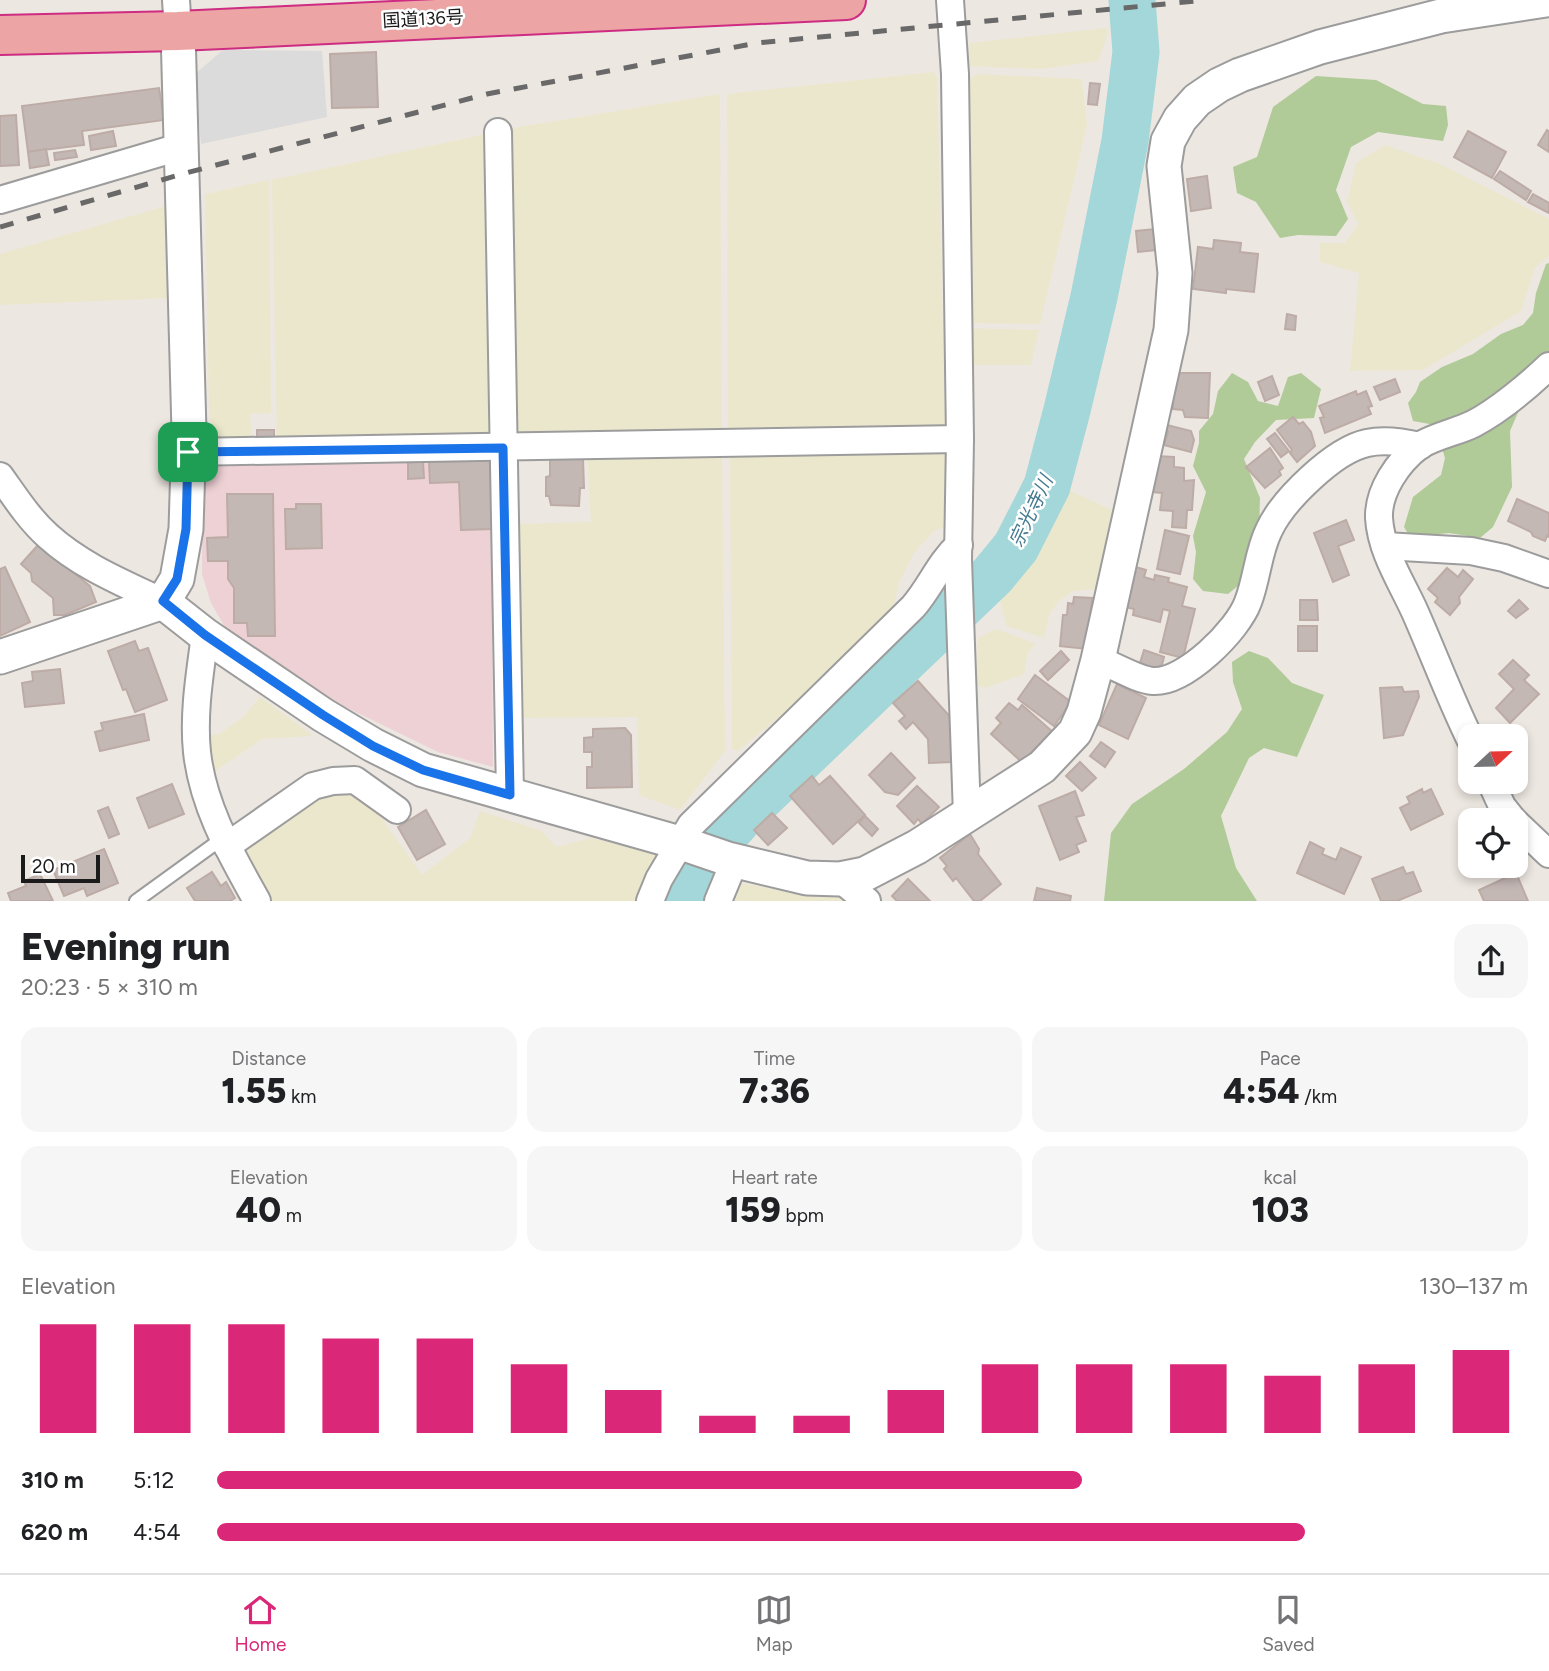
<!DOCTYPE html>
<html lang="en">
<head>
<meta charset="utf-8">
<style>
	body { margin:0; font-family:Figtree,"Noto Sans JP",sans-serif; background:#f6f6f6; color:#202124; height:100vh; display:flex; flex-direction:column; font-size:26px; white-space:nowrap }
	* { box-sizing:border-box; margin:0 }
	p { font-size:23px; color:#757577 }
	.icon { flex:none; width:38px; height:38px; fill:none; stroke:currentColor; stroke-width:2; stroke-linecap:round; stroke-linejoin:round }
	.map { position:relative; height:901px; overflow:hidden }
	.panel { display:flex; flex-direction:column; background:#fff; flex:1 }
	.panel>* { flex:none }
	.needle { width:46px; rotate:68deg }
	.fabs { position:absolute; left:1458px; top:724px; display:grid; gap:14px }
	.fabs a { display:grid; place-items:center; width:70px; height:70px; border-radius:14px; background:#fff; box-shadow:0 4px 10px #0003; font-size:35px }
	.scale { position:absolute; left:21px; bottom:18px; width:79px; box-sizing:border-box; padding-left:7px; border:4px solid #1b1b1b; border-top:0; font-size:19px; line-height:24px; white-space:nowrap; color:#1b1b1b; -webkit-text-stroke:5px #fff; paint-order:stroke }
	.pin { position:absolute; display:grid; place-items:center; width:60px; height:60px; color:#fff; margin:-30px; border-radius:14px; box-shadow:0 4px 10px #0006 }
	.round { display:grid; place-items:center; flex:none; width:74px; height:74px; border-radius:21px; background:#f6f6f6 }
	.overview { display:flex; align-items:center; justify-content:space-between; height:119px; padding:0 21px }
	h1 { font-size:38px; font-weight:800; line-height:52px }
	.stats { display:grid; grid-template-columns:repeat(3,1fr); gap:10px; height:119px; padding:7px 21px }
	.stats div { display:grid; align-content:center; border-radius:18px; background:#f6f6f6; text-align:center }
	.stats b { font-size:35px; font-weight:800 }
	.stats small { font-size:19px; font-weight:400 }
	.stats p { font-size:19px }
	.chart { height:196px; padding:14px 21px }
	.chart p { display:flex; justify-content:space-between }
	.chart svg { width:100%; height:126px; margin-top:7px; stroke:#db2777; stroke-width:6 }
	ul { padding:0 21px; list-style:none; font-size:23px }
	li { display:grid; grid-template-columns:112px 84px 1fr; align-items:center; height:52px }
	li i { height:18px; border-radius:9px; background:#db2777 }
	.tab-bar { display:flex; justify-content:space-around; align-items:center; height:98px; border-top:2px solid #e0e0e0; background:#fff; font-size:19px; color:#757577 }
	.tab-bar a { display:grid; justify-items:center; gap:4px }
	.tab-bar .current { color:#db2777 }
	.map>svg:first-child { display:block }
	.commercial { fill:#edd1d5 }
	.farmland { fill:#ebe7cd }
	.forest { fill:#b0ca98 }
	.parking { fill:#dbdbdb }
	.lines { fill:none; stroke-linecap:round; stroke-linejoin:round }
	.river { stroke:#a3d7d9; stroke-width:47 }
	.building { fill:#c4b8b5; stroke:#bdaba5; stroke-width:2 }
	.service-casing { stroke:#9c9c9c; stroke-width:16 }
	.minor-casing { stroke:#9c9c9c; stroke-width:30 }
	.tertiary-casing { stroke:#9c9c9c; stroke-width:37 }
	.trunk-casing { stroke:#cd2c82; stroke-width:42 }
	.service { stroke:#fff; stroke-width:12 }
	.minor { stroke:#fff; stroke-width:26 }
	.tertiary { stroke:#fff; stroke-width:33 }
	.trunk { stroke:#eca5a4; stroke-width:38 }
	.rail { stroke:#696969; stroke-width:5; stroke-dasharray:14 14; stroke-linecap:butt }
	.route-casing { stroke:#fff; stroke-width:14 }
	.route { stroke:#1a73e8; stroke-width:9 }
	.labels { text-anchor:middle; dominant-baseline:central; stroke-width:5; stroke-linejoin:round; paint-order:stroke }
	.street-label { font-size:18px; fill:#1b1b1b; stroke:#fff }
	.water-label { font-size:19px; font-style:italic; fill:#44788f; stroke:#fff }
</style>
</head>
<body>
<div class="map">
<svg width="1549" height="901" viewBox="0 0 1549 901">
	<rect width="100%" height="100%" fill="#ede7e1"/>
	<polygon class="commercial" points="491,458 493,767 438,752 327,698 228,632 211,603 202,574 203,467"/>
	<g class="farmland">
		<polygon points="1106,28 1108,33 1098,61 1042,69 967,66 970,43"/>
		<polygon points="934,72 937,78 945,427 728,430 727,94"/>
		<polygon points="978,74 1082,79 1087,125 1040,324 967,323 965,81"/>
		<polygon points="720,94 722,430 518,434 513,423 506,129"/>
		<polygon points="485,134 491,435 277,443 272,180"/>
		<polygon points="1385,145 1440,164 1549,219 1549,256 1535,267 1521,311 1423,370 1350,371 1359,273 1320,262 1320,243 1345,243 1358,224 1347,202 1356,163"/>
		<polygon points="269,180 271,413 250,414 252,440 223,441 212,431 209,408 205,194"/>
		<polygon points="169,205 171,298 0,305 0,254"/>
		<polygon points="965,328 1039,330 1031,365 967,365"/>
		<polygon points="945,446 947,526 934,531 914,553 899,583 892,614 868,643 738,751 732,749 730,449"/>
		<polygon points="587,451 722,451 725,751 680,810 639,795 637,717 517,718 515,524 591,522"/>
		<polygon points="1064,488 1112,510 1097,589 1073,591 1059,601 1049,615 1044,638 1007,626 997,590 1021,570 1048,527 1058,496"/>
		<polygon points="996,629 1036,644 1028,652 1024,674 985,688 976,685 978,638"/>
		<polygon points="260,697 311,734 311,736 262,739 214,772 211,735 219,734 242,718"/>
		<polygon points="336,790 365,795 422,875 470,838 480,811 542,831 556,847 591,838 654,852 657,860 639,901 271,901 245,851 314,802"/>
		<polygon points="736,882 792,893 839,895 846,901 725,901"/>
	</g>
	<g class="forest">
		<polygon points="1316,76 1376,80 1423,104 1446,106 1448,125 1443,141 1378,132 1351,147 1336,190 1348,219 1336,236 1298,235 1280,238 1256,202 1237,193 1233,167 1257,157 1273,107"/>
		<polygon points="1549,263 1549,351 1544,353 1510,431 1512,487 1493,527 1480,538 1449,533 1410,537 1404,527 1413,497 1441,475 1445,458 1435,425 1413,421 1408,403 1416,392 1420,382 1442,367 1473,354 1501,334 1523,325 1533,313 1536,293 1546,264"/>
		<polygon points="1232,373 1248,382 1258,401 1278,406 1288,377 1301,373 1321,389 1314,418 1276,420 1255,442 1244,459 1260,498 1259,532 1250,576 1228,594 1203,591 1193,579 1196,552 1193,536 1206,492 1193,466 1199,443 1199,431 1213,414 1218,391"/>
		<polygon points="1249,651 1268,658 1292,683 1324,695 1297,757 1264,748 1249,758 1221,816 1236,868 1257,901 1104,901 1111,833 1132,804 1184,769 1227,732 1242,709 1233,682 1232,662"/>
	</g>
	<polygon class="parking" points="223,50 322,51 327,117 201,144 195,74"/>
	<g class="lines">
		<polyline class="river" points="686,901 717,843 743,814 993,575 1016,547 1047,486 1067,410 1094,297 1125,141 1136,52 1132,0"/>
	</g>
	<g class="building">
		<polygon points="376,52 378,107 332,108 330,54"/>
		<polygon points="1090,83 1100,84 1097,105 1088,104"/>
		<polygon points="159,88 164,120 82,131 84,145 28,152 22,106"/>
		<polygon points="16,115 19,165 0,166 0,116"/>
		<polygon points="1547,130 1549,132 1549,152 1538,145"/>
		<polygon points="113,131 116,146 91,150 89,136"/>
		<polygon points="1468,131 1506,152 1492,178 1454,157"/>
		<polygon points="46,149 49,165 30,168 28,152"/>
		<polygon points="75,150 77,157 55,160 54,153"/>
		<polygon points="1500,171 1531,191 1526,200 1494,179"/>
		<polygon points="1207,176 1211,208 1191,211 1187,179"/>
		<polygon points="1533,194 1549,203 1549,213 1528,202"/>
		<polygon points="1155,229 1156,250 1138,252 1136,231"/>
		<polygon points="1214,240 1241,243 1240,252 1258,254 1254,292 1226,289 1226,293 1193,289 1198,247 1213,249"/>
		<polygon points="1287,314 1296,316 1295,330 1285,329"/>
		<polygon points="1173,373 1210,373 1208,418 1185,417 1183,410 1173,409"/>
		<polygon points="1272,376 1279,395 1265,401 1258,382"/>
		<polygon points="1395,379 1400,392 1380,400 1374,387"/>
		<polygon points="1356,391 1357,395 1366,391 1372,406 1368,407 1371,414 1325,433 1320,418 1324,417 1319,406"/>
		<polygon points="1293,417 1299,424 1303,422 1311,432 1315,446 1297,462 1290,453 1292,450 1277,430"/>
		<polygon points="1163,424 1191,431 1194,440 1191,452 1164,445 1168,432 1162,429"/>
		<rect x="257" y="430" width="17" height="10"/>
		<polygon points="1275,433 1289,451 1281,457 1267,439"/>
		<polygon points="1270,448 1283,468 1279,471 1281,475 1265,488 1246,467"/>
		<polygon points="1156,456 1174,457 1174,467 1184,468 1184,481 1194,480 1192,510 1187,510 1186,528 1172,527 1173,511 1160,510 1162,493 1153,492"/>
		<polygon points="550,458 583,459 584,488 580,488 579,506 551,505 549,496 546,496 546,477 550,476"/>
		<polygon points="490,460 492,529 461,530 459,482 430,483 429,462"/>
		<polygon points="423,461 424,478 408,479 408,462"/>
		<polygon points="227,494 273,494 275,636 248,636 247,623 234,623 234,588 228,579 228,561 208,561 207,538 228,537"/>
		<polygon points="1517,499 1549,513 1549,537 1547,536 1545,541 1533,536 1531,532 1508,521"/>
		<polygon points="296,504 321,504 322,548 286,549 285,509 296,509"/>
		<polygon points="1346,520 1354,540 1338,546 1349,575 1333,582 1314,533"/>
		<polygon points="1165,530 1189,536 1180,574 1157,569"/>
		<polygon points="39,544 90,586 96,602 65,615 54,615 53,598 32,581 31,573 21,564"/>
		<polygon points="1132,566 1146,570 1144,577 1154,580 1155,575 1169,578 1168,582 1187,587 1182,606 1195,609 1183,658 1160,652 1170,611 1163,609 1160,622 1133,615 1134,609 1121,606"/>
		<polygon points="5,567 30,622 0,636 0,569"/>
		<polygon points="1447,568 1458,577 1463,570 1473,579 1459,597 1460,603 1450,615 1435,602 1438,598 1428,589"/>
		<polygon points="1074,597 1092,598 1087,649 1060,646 1063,615 1067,615 1068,603 1073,604"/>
		<polygon points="1300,600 1317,600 1318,620 1300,620"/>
		<polygon points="1519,600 1528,609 1516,618 1508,611"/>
		<rect x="1298" y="626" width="19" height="25"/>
		<polygon points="135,641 139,651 148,648 167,700 135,712 126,689 123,690 108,651"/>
		<polygon points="1144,650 1164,657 1162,665 1150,671 1139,666"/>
		<polygon points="1061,651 1069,660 1048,680 1040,671"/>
		<polygon points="1513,660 1529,675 1524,680 1539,694 1510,723 1496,708 1514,689 1499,674"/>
		<polygon points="60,669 64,703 25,707 22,683 33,681 32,672"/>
		<polygon points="1035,675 1071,702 1054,726 1018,699"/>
		<polygon points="918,681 952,719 953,762 929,763 928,739 913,722 906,729 899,721 905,716 893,703"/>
		<polygon points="1117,684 1146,698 1128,739 1099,725"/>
		<polygon points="1402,687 1404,692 1418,691 1419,697 1403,735 1384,738 1380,688"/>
		<polygon points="1009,703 1018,710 1022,705 1054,733 1025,765 991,734 1001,723 996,718"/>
		<polygon points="144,714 149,740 100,751 95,732 103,730 101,723"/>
		<polygon points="625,728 631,735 632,787 587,788 587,767 592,767 592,752 584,752 584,738 593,737 593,729"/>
		<polygon points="1101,742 1115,752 1105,767 1090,756"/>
		<polygon points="891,753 915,778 898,795 885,792 869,775"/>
		<polygon points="1080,762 1096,778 1082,791 1066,776"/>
		<polygon points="812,776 819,785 830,776 865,815 833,844 790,796"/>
		<polygon points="172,784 184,814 149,828 137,798"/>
		<polygon points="917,786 939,807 922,824 918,819 914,824 897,806"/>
		<polygon points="1422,789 1423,793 1431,789 1443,814 1411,830 1400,808 1410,803 1407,797"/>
		<polygon points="1075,791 1084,815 1076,817 1086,841 1076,845 1079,852 1060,860 1039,806"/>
		<polygon points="108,807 119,834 109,838 98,811"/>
		<polygon points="426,810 445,844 417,860 398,827"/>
		<polygon points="772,813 787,828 768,845 754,830"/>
		<polygon points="865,816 878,829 872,836 859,823"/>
		<polygon points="970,834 979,849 978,854 1001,884 980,901 974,901 956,878 953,881 944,869 947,866 940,858"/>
		<polygon points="1310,842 1324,849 1322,854 1336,860 1341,848 1361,857 1344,894 1297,873"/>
		<polygon points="104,849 118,883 87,896 84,888 64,896 53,870"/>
		<polygon points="1403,867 1406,874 1413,872 1421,891 1397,901 1381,901 1372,879"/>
		<polygon points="212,872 221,886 226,882 235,898 230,901 195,901 187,888"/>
		<polygon points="1516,873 1528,901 1484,901 1479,890"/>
		<polygon points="40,874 53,901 11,901 8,893 26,886 24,881"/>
		<polygon points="908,879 930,901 897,901 892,896"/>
		<polygon points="1037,888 1071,896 1070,901 1034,901"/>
	</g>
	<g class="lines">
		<g class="service-casing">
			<polyline id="service" points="136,901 223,838"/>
		</g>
		<g class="minor-casing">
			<g id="minor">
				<polyline points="176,0 178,31"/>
				<polyline points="950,0 955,74 960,439 958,560 967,815"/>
				<polyline points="498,132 510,795"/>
				<polyline points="0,200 183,146"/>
				<polyline points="188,452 960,439"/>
				<path d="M0,476C15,497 29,519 48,536C81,566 123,583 163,602"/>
				<polyline points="1385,546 1471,551 1504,558 1549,574"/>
				<path d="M205,635C200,673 193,713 197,752C203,807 231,854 257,901"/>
				<path d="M1098,660C1114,665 1137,680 1153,681C1185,683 1238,630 1248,602C1257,579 1258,552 1269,530C1283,500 1334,450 1367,443C1384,439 1403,442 1420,446"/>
				<path d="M1470,739C1450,698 1434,655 1415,612C1402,583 1381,552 1379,518C1378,491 1398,462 1419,446C1434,436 1457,432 1473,424C1498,411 1529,385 1549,366"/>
				<polyline points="1491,782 1502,806 1514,821"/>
				<polyline points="1516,823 1549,854"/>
				<polyline points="227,846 313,786 333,781 355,780 397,810"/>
				<polyline points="840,879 867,901"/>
				<path d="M650,901L659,879L691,825L913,607C930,588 939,563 959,545"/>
				<polyline points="718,901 735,860"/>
			</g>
		</g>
		<g class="tertiary-casing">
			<g id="tertiary">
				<polyline points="163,602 205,635 323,715 373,745 423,770 687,845 728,859 807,878 840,879 865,874 917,847 1042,767 1075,732 1084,712 1098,660 1171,330 1175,273 1164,166 1168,141 1180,119 1197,100 1219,85 1240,75 1320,47 1441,16 1546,0"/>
				<polyline points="0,657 163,602 177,579 186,529 189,431 178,31"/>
			</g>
		</g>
		<g class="trunk-casing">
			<polyline id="trunk" points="0,35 178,31 846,0"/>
		</g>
		<use href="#service" class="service"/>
		<use href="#minor" class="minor"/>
		<use href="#tertiary" class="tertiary"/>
		<use href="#trunk" class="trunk"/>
		<polyline class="rail" points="0,227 182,174 487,94 757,43 1207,0"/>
	</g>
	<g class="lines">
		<g class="route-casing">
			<polygon id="route" points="503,448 510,795 423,770 373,746 323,715 205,635 163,601 177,579 186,529 188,452"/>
		</g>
		<use href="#route" class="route"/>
	</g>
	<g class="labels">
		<g class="street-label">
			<text transform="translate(423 19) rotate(-3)">国道136号</text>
		</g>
		<g class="water-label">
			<text transform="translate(1031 511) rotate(-65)">宗光寺川</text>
		</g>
	</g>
</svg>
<div class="fabs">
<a><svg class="needle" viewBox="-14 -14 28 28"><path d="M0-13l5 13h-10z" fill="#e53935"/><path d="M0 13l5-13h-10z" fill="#757577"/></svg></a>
<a><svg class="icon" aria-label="locate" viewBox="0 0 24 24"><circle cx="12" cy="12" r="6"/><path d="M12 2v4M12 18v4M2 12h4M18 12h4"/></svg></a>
</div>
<div class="scale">20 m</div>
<div class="pin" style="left:188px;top:452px;background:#1e9e55"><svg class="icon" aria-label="arrive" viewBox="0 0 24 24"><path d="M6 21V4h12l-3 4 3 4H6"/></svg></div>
</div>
<section class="panel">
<div class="overview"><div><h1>Evening run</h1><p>20:23 · 5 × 310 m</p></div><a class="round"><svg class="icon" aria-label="share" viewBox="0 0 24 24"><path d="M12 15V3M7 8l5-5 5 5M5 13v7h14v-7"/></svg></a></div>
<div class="stats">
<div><p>Distance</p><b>1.55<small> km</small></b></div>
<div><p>Time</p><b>7:36</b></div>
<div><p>Pace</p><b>4:54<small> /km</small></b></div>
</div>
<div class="stats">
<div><p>Elevation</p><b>40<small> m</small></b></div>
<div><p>Heart rate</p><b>159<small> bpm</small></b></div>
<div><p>kcal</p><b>103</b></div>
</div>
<div class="chart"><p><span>Elevation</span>130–137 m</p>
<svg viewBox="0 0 160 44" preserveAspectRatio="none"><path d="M5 44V6M15 44V6M25 44V6M35 44V11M45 44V11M55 44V20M65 44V29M75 44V38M85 44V38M95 44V29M105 44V20M115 44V20M125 44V20M135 44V24M145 44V20M155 44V15"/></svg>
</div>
<ul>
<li><b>310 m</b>5:12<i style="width:66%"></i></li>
<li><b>620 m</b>4:54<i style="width:83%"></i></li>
</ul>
</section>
<nav class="tab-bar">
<a class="current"><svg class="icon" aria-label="home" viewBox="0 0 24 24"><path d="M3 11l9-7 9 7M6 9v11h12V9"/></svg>Home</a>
<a><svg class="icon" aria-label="map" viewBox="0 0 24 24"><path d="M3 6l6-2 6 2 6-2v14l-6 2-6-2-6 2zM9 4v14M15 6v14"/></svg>Map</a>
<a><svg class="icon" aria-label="saved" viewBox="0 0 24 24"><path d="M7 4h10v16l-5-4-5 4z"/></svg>Saved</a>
</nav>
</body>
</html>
